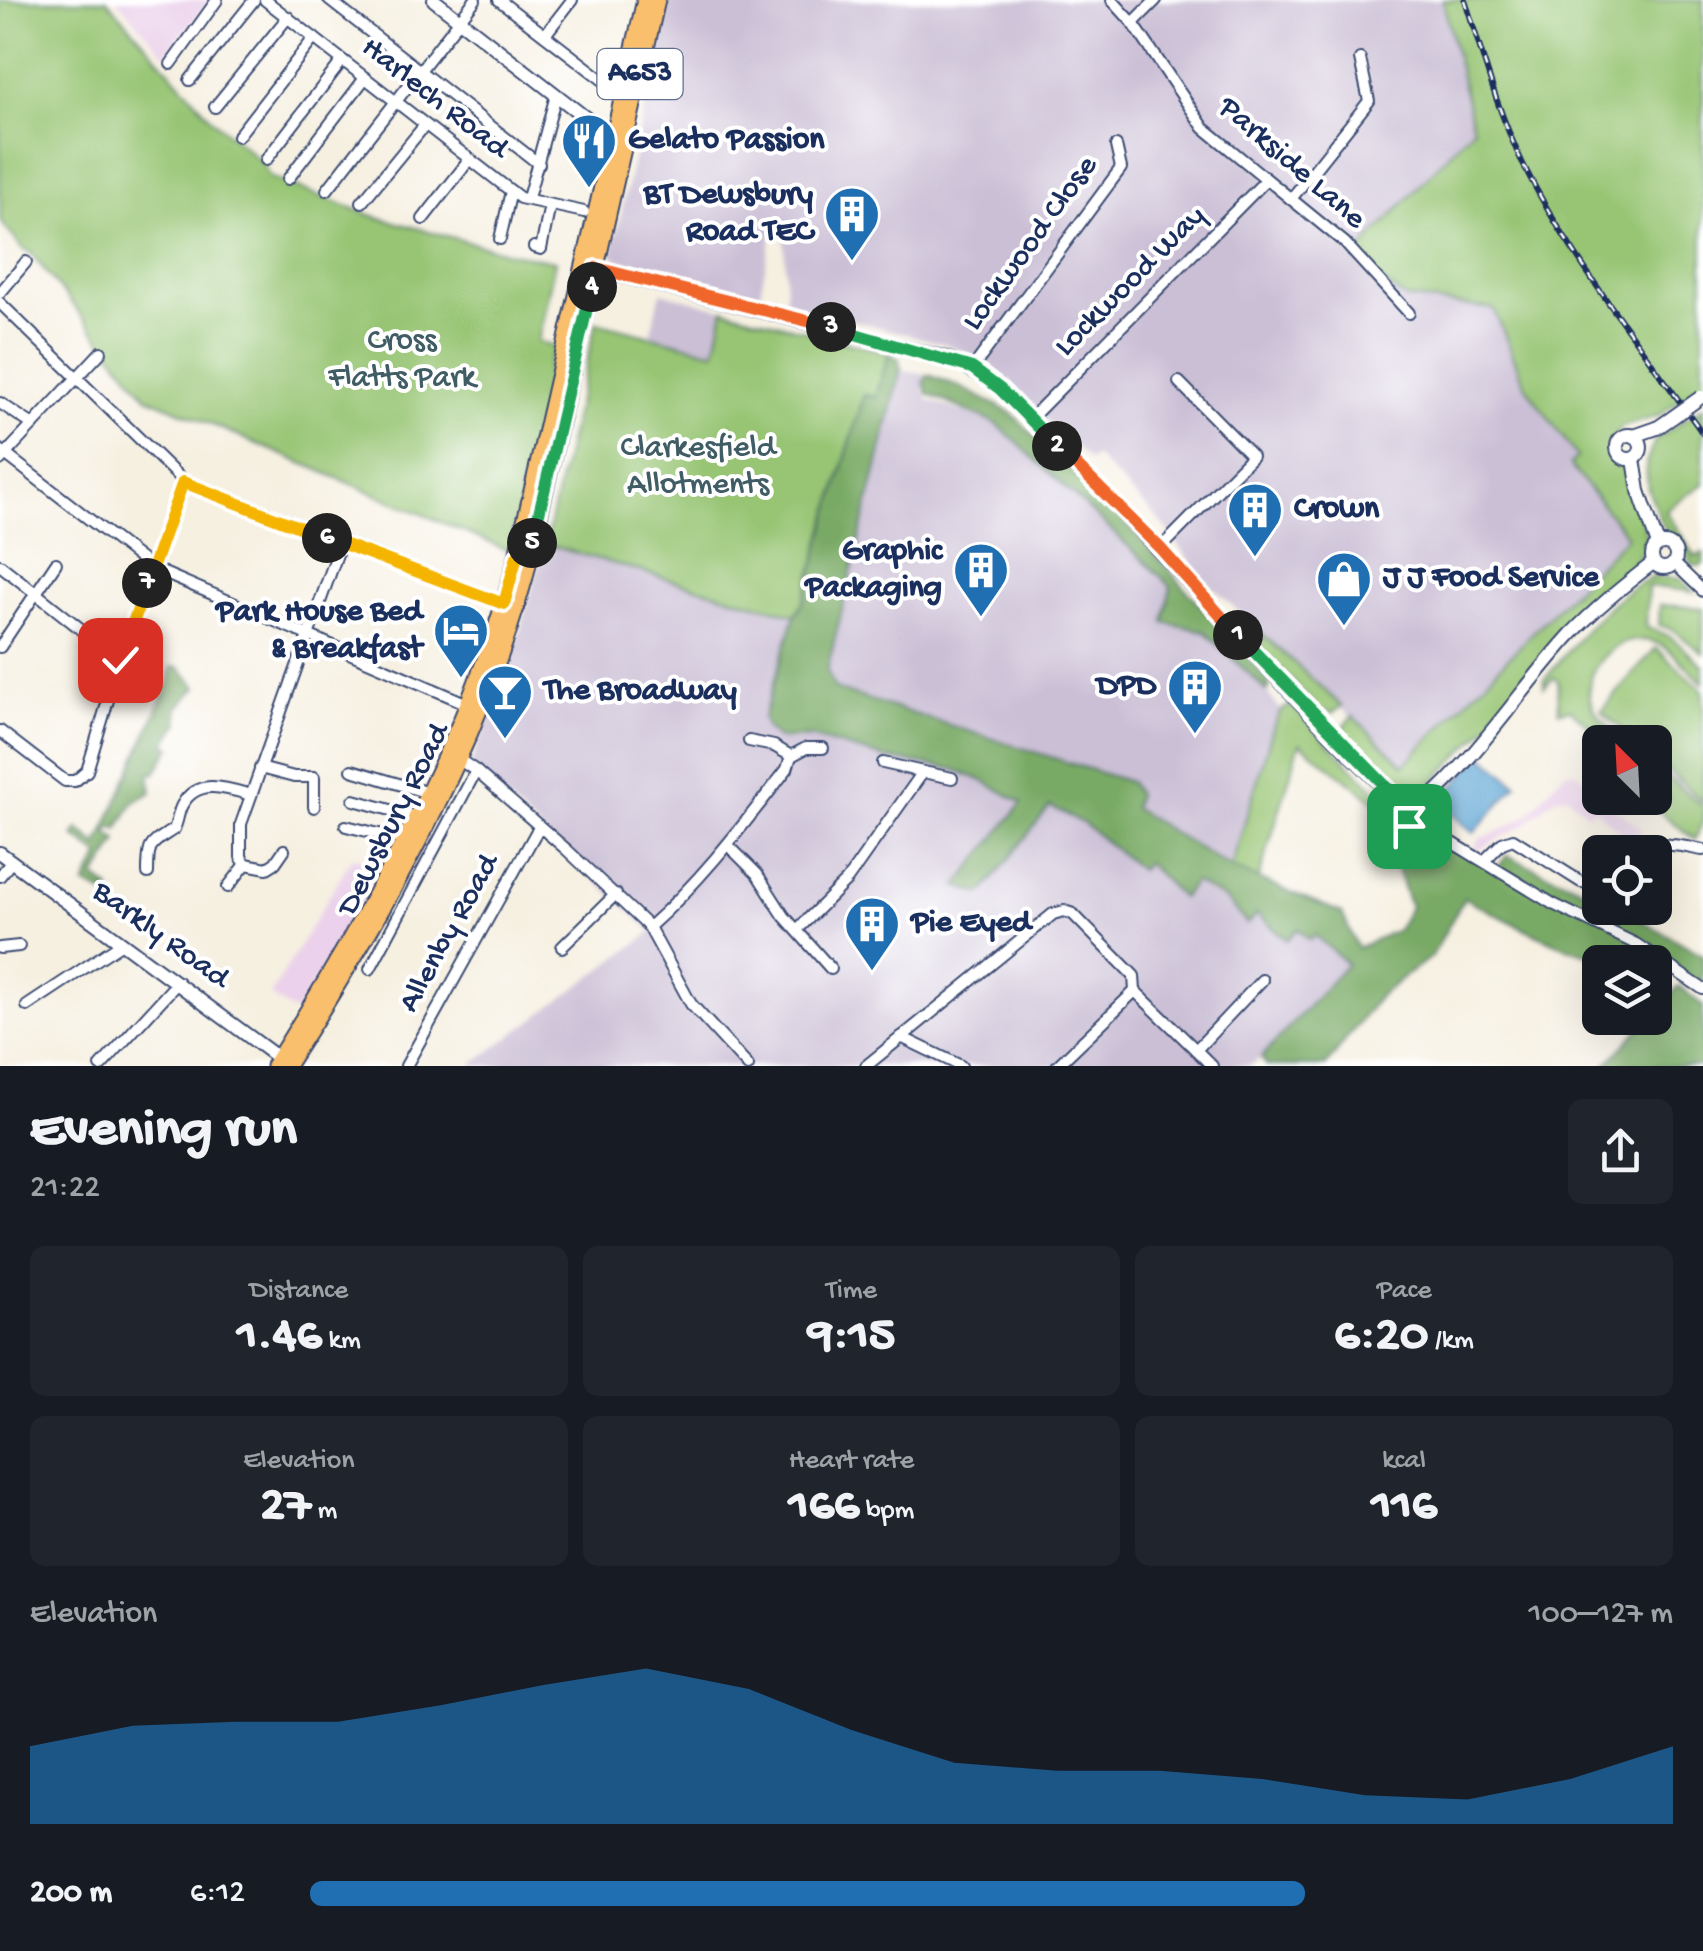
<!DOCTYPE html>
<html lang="en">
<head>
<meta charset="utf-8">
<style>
	body { margin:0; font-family:"Gochi Hand",sans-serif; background:#20242c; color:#f1f3f6; height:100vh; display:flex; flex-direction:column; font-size:38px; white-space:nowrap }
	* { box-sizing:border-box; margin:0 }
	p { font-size:32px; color:#9ea1a6 }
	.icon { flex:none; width:55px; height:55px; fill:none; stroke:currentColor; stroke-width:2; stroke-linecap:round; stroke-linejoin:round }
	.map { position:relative; height:1066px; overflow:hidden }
	.details { display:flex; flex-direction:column; background:#171b24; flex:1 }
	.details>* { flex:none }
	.needle { width:65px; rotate:336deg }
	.tools { position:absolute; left:1582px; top:725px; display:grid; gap:20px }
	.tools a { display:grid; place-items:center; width:90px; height:90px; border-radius:15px; background:#171b24; box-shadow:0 10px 40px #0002; font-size:50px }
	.pin { position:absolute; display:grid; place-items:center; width:85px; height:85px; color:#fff; margin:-42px; border-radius:20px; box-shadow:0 5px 15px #0006 }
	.km { position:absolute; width:50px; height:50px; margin:-25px; border-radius:50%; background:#222; color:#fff; font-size:28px; line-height:50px; text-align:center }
	.round { display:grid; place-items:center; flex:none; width:105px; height:105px; border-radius:15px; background:#20242c }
	.summary { display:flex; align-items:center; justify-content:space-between; height:170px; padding:0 30px }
	h1 { font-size:55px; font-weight:700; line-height:75px }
	.metrics { display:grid; grid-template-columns:repeat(3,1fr); gap:15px; height:170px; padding:10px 30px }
	.metrics div { display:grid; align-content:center; border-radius:15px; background:#20242c; text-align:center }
	.metrics b { font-size:50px; font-weight:700 }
	.metrics small { font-size:28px; font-weight:400 }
	.metrics p { font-size:28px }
	.chart { height:280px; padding:20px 30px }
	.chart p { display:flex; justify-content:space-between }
	.chart svg { width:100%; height:180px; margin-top:10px; fill:#1f6fb2; opacity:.7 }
	ul { padding:0 30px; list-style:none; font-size:32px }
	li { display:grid; grid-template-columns:160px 120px 1fr; align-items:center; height:75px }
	li i { height:25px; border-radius:12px; background:#1f6fb2 }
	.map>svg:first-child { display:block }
	.built { fill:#ebd1eb }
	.industrial { fill:#cbbfd5 }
	.green { fill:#97c573; stroke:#597a68; stroke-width:2.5 }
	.forest { fill:#79aa65; stroke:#4a6c62; stroke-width:2.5 }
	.water { fill:#5ca4d3; stroke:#3c6a98; stroke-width:2.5 }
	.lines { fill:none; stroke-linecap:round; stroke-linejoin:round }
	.minor-casing { stroke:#3c4c72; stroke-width:14 }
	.tertiary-casing { stroke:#3c4c72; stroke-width:16 }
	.primary-casing { stroke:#3c4c72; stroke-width:19 }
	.minor { stroke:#fff; stroke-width:10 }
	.tertiary { stroke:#fff; stroke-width:12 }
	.primary { stroke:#f9bf6d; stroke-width:15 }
	.rail-casing { stroke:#1b2f5e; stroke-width:6 }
	.rail { stroke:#fff; stroke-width:2.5; stroke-dasharray:8; stroke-linecap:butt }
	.tertiary-bridge-casing { stroke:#3c4c72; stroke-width:16; stroke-linecap:butt }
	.tertiary-bridge { stroke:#fff; stroke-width:12 }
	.split-1-casing { stroke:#fff; stroke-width:20 }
	.split-2-casing { stroke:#fff; stroke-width:20 }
	.split-3-casing { stroke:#fff; stroke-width:20 }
	.split-4-casing { stroke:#fff; stroke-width:20 }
	.split-5-casing { stroke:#fff; stroke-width:20 }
	.split-6-casing { stroke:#fff; stroke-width:20 }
	.split-7-casing { stroke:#fff; stroke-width:20 }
	.split-8-casing { stroke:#fff; stroke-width:20 }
	.split-1 { stroke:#22a559; stroke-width:12 }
	.split-2 { stroke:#f0652b; stroke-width:12 }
	.split-3 { stroke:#22a559; stroke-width:12 }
	.split-4 { stroke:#f0652b; stroke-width:12 }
	.split-5 { stroke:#22a559; stroke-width:12 }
	.split-6 { stroke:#f5b400; stroke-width:12 }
	.split-7 { stroke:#f5b400; stroke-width:12 }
	.split-8 { stroke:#f5b400; stroke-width:12 }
	.labels { text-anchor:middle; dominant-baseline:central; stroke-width:8; stroke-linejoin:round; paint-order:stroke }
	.shield { fill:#fff; stroke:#5f6d8e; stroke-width:2.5 }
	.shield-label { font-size:30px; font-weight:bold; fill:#1b2f5e }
	.street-label { font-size:32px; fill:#1b2f5e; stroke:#fff }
	.poi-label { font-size:32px; font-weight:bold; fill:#1b2f5e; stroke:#fff; text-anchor:start }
	.park-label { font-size:32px; fill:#405c64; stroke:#fff }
</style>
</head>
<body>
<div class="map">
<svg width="1703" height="1066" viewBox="0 0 1703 1066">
	<rect width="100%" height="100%" fill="#fff"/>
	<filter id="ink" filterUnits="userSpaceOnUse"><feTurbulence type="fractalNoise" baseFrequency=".01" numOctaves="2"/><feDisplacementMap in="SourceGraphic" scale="20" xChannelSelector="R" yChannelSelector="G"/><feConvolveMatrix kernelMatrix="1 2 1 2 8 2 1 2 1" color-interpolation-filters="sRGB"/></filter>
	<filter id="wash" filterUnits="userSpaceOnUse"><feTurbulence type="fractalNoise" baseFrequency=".0048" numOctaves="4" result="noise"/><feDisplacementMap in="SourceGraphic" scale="40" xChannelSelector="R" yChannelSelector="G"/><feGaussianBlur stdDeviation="2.25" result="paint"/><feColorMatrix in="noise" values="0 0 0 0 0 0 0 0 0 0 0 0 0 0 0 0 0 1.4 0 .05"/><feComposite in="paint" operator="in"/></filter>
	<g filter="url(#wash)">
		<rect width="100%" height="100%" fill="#f6f0e1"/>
		<g class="built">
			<polygon points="117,0 210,0 165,55"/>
			<polygon points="1565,771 1577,772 1600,792 1598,796 1642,829 1631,842 1594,808 1588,814 1567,795 1553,799 1524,825 1471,854 1480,838 1496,833 1527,815"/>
			<polygon points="352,857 383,867 295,1013 270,996"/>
		</g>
		<g class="industrial">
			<polygon points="669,0 1443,0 1473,128 1357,254 1405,298 1494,309 1526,387 1577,457 1570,466 1627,535 1403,766 1204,579 1161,522 1095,456 1090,461 987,363 948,345 786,303 784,236 772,235 759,297 616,259 612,254"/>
			<polygon points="661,292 724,309 715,352 650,335"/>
			<polygon points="901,370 928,375 923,390 928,400 997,424 1171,587 1164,621 1204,631 1266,691 1281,711 1274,725 1231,868 1133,808 1130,782 847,694 835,689 830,680 827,671"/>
			<polygon points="545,544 795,615 763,718 770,733 787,741 810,737 889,759 953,769 981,780 1022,803 958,885 1017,845 1049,806 1084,824 1139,869 1146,863 1181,898 1194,882 1213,895 1314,935 1347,963 1261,1058 1250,1066 470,1066 652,932 470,766 517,641"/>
		</g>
		<g class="green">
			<polygon points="0,0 107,0 215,122 263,163 269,177 376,217 506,252 555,261 538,342 556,346 547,368 550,374 509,551 147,397 30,252 25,251 0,221"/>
			<polygon points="1443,0 1703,0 1703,384 1658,416 1622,427 1609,443 1611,456 1626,471 1646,533 1645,547 1630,571 1582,615 1489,725 1425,790 1410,793 1399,788 1346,734 1344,726 1353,716 1404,765 1627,536 1570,465 1577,457 1526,387 1494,309 1405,298 1380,280 1357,254 1473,128"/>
			<polygon points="724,309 889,353 876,398 864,395 804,600 795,615 545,544 596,322 715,352"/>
			<polygon points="1703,407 1703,484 1665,510 1696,557 1703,553 1703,564 1699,566 1692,564 1682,543 1662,525 1648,488 1646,464 1655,440"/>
			<path d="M1655,577L1680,579L1694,592L1648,586L1646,627L1671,637L1703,665V683C1689,670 1672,648 1654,642C1617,630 1575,673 1594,709C1601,722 1616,732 1627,742H1607L1570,709L1559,711L1558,681L1553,678L1544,687V680C1571,648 1614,589 1655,577Z"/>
			<polygon points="1660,605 1703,608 1703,653 1673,630 1659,625"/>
			<polygon points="1261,633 1342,706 1332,713 1320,710 1262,650"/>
			<polygon points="1656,648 1703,690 1703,802 1655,759 1655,742 1636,742 1601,711"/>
			<polygon points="1291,705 1390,805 1386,810 1300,743 1258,881 1231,868 1274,725 1281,711"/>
			<polygon points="1655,767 1703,806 1703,821 1695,840 1658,810 1669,798 1655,785"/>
		</g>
		<g class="forest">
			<path d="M889,353L899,359L901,370L827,671L835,689L1130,782L1137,794L1133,808L1231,868L1342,913L1357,948L1397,930L1410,907L1394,861L1397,850L1438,833L1497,869L1507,855C1537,870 1570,881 1600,897V908H1644L1639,919L1703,955V989L1648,952L1641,962C1578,962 1519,925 1464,898L1432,956L1380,995L1326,1066H1267L1261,1058L1347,964L1315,935L1310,940L1298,929L1287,940L1257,914L1247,924L1226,900L1194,882L1182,898L1147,863L1140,870L1084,824L1050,806L982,894L957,886L1022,803L981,780L953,769L889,759L810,737L778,739L766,727L763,718L795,615L804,600L864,395L876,397Z"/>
			<polygon points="928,375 956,385 1010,412 1127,524 1266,677 1270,687 1267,691 1204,631 1164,622 1171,586 997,424 928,394 924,382"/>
			<polygon points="172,667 180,668 197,687 178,708 179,723 165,743 171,747 155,773 149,774 152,792 134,802 118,829 111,827 108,833 118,841 95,878 111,890 109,896 85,885 100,856 74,836 78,829 98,845 169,683"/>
			<polygon points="1679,986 1703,1006 1703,1066 1605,1066 1649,1018 1655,1018 1655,1011"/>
		</g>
		<polygon class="water" points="1482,754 1517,784 1474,833 1439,803"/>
	</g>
	<g filter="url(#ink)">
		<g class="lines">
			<g class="minor-casing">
				<g id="minor">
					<polyline points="265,0 520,198 584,212"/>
					<polyline points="329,0 539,164"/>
					<polyline points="499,0 625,97"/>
					<polyline points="1112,0 1133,23 1204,128 1345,243 1409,313"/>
					<polyline points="1133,23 1156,0"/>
					<polyline points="545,35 572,0"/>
					<polyline points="171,64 217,0"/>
					<polyline points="190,80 254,0"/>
					<polyline points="215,107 288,17"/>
					<polyline points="238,136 314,38"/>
					<polyline points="266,160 342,61"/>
					<polyline points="288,179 365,78"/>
					<polyline points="327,190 475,0"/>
					<polyline points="528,198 556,95"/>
					<polyline points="1291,199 1369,101 1360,59"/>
					<polyline points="362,202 425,125"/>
					<polyline points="423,219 470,159"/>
					<polyline points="500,239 511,191"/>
					<polyline points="534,247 541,249 550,205"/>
					<polyline points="0,293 26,262"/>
					<polyline points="0,303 183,481 509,605"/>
					<polyline points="972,369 1121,168 1116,146"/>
					<polyline points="0,403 33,425"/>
					<polyline points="1030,419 1266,180"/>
					<polyline points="0,450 152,568 470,705"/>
					<polyline points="0,460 101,352"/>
					<polyline points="1160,549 1252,456 1179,382"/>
					<polyline points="1674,563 1703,591"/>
					<polyline points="0,565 120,660"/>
					<polyline points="0,647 56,563"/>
					<polyline points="0,731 65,781 75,781 87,771 120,660 183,481"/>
					<polyline points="454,756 476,771 567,850 649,927 691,1004 748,1066"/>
					<polyline points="791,756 806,748 823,748"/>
					<polyline points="260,768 294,777 314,777 314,807"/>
					<polyline points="352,770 432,794"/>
					<polyline points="923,772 952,778"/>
					<polyline points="354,800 420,818"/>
					<polyline points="346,826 408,841"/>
					<polyline points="1425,826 1553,904 1636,944 1703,989"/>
					<polyline points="728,845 757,874 784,916 831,969"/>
					<path d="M1645,852C1663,839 1682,847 1703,850"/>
					<polyline points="1484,861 1502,843 1513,839 1581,882 1600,884"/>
					<polyline points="246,864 267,868 275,863 284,850"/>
					<path d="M148,873C148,842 150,845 174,829C178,821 178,812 182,805C197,777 227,788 251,795"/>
					<polyline points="0,876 12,861"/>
					<polyline points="228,887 246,864 241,857 241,824 341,543"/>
					<path d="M649,927C702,880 744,824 787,769L791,756L774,746L749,741"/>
					<polyline points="797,930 847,880 923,772 883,763"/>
					<polyline points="562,947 616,894"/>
					<polyline points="0,948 19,946"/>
					<polyline points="370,969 476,771"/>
					<polyline points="1135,991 1196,1050 1262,980"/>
					<polyline points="27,1006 122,943"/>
					<polyline points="901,1037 961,1066"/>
					<polyline points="1196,1050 1212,1066"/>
					<polyline points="101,1066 178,982"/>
					<polyline points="406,1066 539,827"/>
					<polyline points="866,1066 1053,914 1064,911 1073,914 1134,976 1135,991 1057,1066"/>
				</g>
			</g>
			<g class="tertiary-casing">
				<g id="tertiary">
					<polyline points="434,0 618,143"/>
					<path d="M587,267L946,358C1003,379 1043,432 1085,474C1194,583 1293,703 1407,809"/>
					<circle cx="1629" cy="447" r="12"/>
					<polyline points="1634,436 1657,428 1673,417"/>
					<polyline points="1634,459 1639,491 1658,545"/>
					<circle cx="1664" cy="556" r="12"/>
					<circle cx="1417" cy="817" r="13"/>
					<path d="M1422,805C1479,756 1520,690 1571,634C1596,608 1624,585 1653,563"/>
					<polyline points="0,853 285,1063"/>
				</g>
			</g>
			<g class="primary-casing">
				<g id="primary">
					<path d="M274,1066C373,905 470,741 517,556L645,0"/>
					<path d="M286,1066C385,913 476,753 525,577L657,0"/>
				</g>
			</g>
			<use href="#minor" class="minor"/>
			<use href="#tertiary" class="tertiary"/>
			<use href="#primary" class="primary"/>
			<g class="rail-casing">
				<path id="rail" d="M1465,0C1483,56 1498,114 1524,166C1572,261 1642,347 1703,434"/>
			</g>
			<use href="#rail" class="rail"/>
			<g class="tertiary-bridge-casing">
				<polyline id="tertiary-bridge" points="1673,417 1701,397"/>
			</g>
			<use href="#tertiary-bridge" class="tertiary-bridge"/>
		</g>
	</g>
	<g class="lines" filter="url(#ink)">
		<g class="split-1-casing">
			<polyline id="split-1" points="1238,635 1407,808 1404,818 1409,826"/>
		</g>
		<g class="split-2-casing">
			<polyline id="split-2" points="1057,446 1160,548 1238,635"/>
		</g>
		<g class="split-3-casing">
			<polyline id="split-3" points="831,327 972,368 1000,389 1057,446"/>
		</g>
		<g class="split-4-casing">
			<polyline id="split-4" points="592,287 596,268 831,327"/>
		</g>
		<g class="split-5-casing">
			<polyline id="split-5" points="532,543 592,287"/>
		</g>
		<g class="split-6-casing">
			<polyline id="split-6" points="327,538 504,604 517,556 530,551 532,543"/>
		</g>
		<g class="split-7-casing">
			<polyline id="split-7" points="147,583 183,482 327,538"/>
		</g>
		<g class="split-8-casing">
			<polyline id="split-8" points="120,660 147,583"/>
		</g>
		<use href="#split-1" class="split-1"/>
		<use href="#split-2" class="split-2"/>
		<use href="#split-3" class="split-3"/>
		<use href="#split-4" class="split-4"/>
		<use href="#split-5" class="split-5"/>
		<use href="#split-6" class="split-6"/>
		<use href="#split-7" class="split-7"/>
		<use href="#split-8" class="split-8"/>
	</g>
	<defs>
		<g id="restaurant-pin" transform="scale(2.875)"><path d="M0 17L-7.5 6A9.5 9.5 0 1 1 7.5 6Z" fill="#1f6fb2" stroke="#fff"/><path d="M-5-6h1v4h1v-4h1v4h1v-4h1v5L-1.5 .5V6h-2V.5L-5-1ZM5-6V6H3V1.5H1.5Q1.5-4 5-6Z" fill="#fff"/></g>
		<g id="building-pin" transform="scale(2.875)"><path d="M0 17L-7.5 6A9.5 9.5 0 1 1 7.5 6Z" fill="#1f6fb2" stroke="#fff"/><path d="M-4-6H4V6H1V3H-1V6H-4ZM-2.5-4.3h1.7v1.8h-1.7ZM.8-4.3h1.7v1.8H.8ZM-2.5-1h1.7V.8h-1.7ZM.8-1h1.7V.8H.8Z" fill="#fff"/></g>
		<g id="shop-pin" transform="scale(2.875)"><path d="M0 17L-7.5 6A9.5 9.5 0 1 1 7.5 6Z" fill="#1f6fb2" stroke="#fff"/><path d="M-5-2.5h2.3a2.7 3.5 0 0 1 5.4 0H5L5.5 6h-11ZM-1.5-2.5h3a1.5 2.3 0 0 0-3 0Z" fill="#fff"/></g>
		<g id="hotel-pin" transform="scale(2.875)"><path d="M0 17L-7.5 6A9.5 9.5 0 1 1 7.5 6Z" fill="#1f6fb2" stroke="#fff"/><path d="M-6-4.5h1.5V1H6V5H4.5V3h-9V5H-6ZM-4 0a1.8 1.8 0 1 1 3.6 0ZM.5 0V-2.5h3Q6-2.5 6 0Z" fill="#fff"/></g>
		<g id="bar-pin" transform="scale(2.875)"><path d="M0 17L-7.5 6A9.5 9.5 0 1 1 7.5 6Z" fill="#1f6fb2" stroke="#fff"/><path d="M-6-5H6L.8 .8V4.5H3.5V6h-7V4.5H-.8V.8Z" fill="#fff"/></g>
	</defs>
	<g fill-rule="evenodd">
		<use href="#restaurant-pin" x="589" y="141"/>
		<use href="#building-pin" x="852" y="214"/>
		<use href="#building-pin" x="1255" y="510"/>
		<use href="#building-pin" x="981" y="570"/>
		<use href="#shop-pin" x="1344" y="579"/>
		<use href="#hotel-pin" x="461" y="631"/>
		<use href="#building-pin" x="1195" y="687"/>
		<use href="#bar-pin" x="505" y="692"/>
		<use href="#building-pin" x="872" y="924"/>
	</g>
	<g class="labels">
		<rect class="shield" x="597.5" y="49" width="85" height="50" rx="8"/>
		<g class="shield-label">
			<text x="640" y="74">A653</text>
		</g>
		<g class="street-label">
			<text transform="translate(434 99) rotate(38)">Harlech Road</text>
			<text transform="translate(1291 164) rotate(41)">Parkside Lane</text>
			<text transform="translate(1031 244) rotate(-54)">Lockwood Close</text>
			<text transform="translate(1131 282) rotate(-45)">Lockwood Way</text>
			<text transform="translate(395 820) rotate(-63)">Dewsbury Road</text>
			<text transform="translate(450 934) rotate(-61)">Allenby Road</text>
			<text transform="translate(160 936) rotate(36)">Barkly Road</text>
		</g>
		<g class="poi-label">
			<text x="628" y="141">Gelato Passion</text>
			<text x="813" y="196" text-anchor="end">BT Dewsbury<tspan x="813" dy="37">Road TEC</tspan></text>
			<text x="1294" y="510">Crown</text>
			<text x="942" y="552" text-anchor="end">Graphic<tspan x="942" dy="37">Packaging</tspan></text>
			<text x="1383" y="579">J J Food Service</text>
			<text x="422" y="613" text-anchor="end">Park House Bed<tspan x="422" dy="37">&amp; Breakfast</tspan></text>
			<text x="1156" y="687" text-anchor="end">DPD</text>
			<text x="544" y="692">The Broadway</text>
			<text x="911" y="924">Pie Eyed</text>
		</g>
		<g class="park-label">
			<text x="402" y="342">Cross<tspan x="402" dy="37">Flatts Park</tspan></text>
			<text x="698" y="449">Clarkesfield<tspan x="698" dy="37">Allotments</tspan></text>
		</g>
	</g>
</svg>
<div class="tools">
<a><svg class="needle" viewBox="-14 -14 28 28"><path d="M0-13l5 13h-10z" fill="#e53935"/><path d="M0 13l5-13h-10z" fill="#9ea1a6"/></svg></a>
<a><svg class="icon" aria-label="locate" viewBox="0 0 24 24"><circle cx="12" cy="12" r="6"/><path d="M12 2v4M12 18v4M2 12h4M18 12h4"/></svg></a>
<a><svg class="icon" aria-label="layers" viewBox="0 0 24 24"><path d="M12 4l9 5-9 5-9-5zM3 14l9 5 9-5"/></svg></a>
</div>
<div class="pin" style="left:1409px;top:826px;background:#1e9e55"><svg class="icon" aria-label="arrive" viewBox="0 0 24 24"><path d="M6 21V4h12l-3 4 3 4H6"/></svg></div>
<div class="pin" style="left:120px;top:660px;background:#d93025"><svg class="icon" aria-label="check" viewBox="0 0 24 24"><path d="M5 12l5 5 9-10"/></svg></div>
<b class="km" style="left:1238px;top:635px">1</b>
<b class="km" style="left:1057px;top:446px">2</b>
<b class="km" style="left:831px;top:327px">3</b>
<b class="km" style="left:592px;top:287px">4</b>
<b class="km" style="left:532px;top:543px">5</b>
<b class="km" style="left:327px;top:538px">6</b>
<b class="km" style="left:147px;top:583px">7</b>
</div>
<section class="details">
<div class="summary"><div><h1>Evening run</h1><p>21:22</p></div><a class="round"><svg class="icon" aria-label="share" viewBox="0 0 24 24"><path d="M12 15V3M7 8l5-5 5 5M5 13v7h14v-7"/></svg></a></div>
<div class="metrics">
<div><p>Distance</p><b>1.46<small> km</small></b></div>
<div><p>Time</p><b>9:15</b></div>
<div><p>Pace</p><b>6:20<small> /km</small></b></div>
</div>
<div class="metrics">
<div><p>Elevation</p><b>27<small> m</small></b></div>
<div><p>Heart rate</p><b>166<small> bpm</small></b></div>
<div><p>kcal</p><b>116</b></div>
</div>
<div class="chart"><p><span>Elevation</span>100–127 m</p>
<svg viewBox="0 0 160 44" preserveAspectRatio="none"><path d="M0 44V25L10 20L20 19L30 19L40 15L50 10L60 6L70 11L80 21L90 29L100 31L110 31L120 33L130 37L140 38L150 33L160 25V44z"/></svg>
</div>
<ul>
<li><b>200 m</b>6:12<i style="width:73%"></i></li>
</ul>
</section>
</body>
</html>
